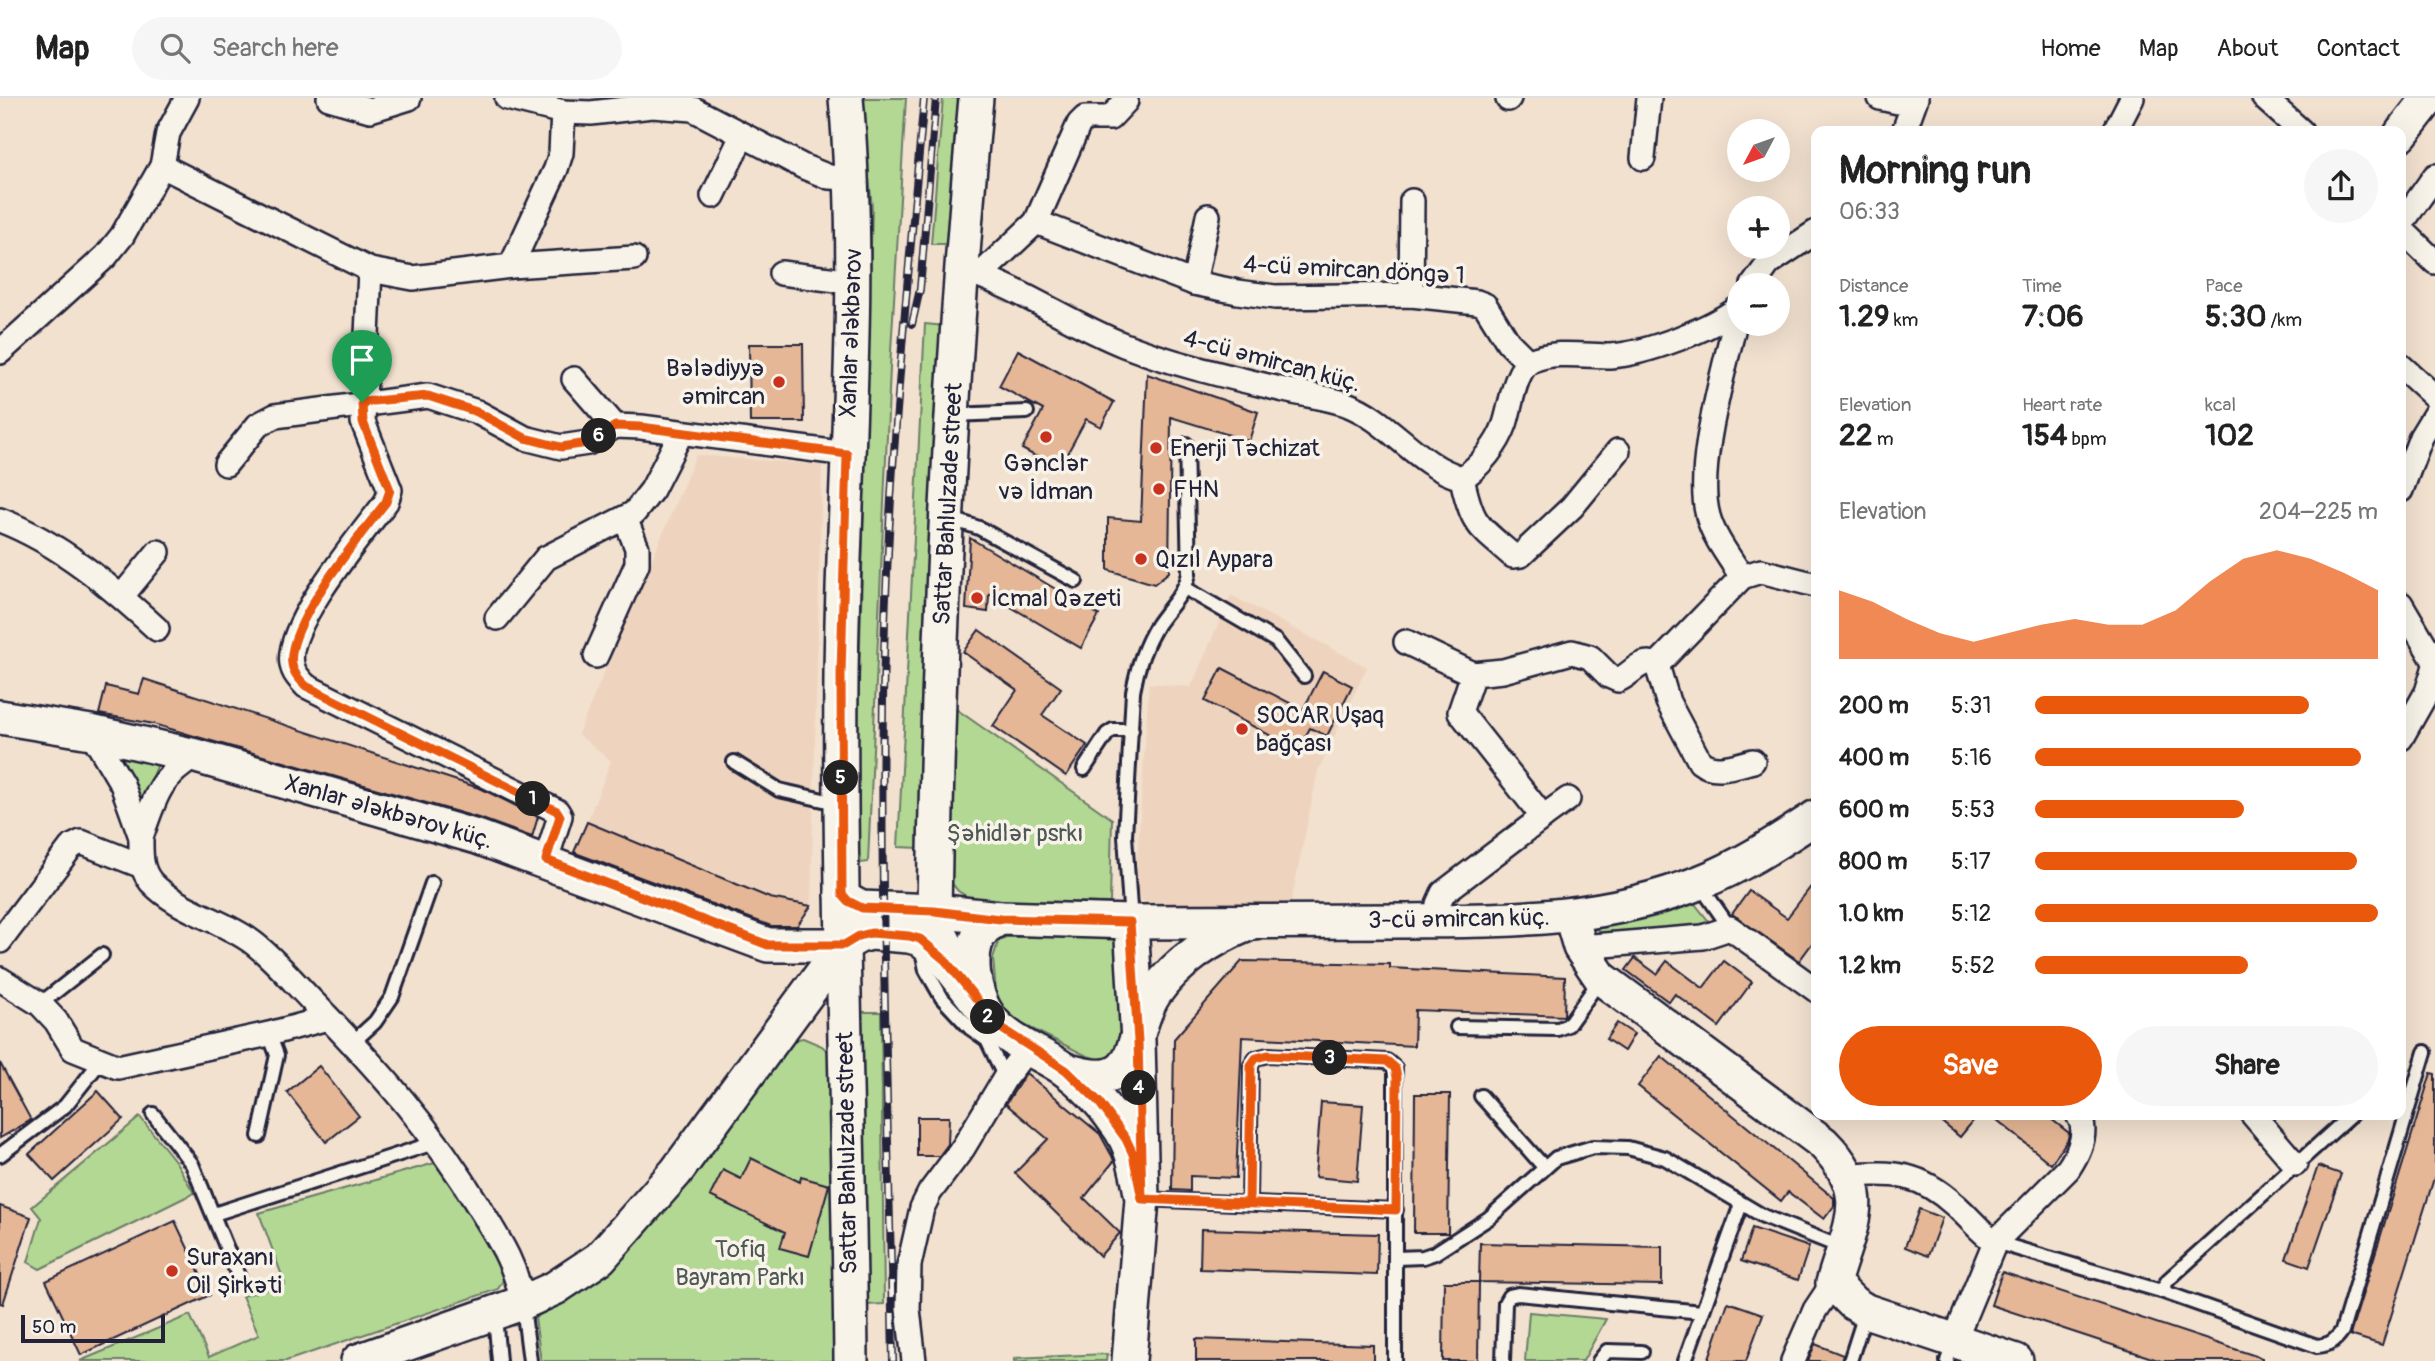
<!DOCTYPE html>
<html lang="en">
<head>
<meta charset="utf-8">
<style>
	body { margin:0; font-family:Pangolin,sans-serif; background:#f6f6f6; color:#222; height:100vh; display:flex; flex-direction:column; font-size:26px; white-space:nowrap }
	* { box-sizing:border-box; margin:0 }
	p { font-size:23px; color:#767676 }
	.icon { flex:none; width:38px; height:38px; fill:none; stroke:currentColor; stroke-width:2; stroke-linecap:round; stroke-linejoin:round }
	.map { position:relative; flex:1; overflow:hidden }
	.details { position:absolute; left:1811px; top:28px; width:595px; height:994px; display:flex; flex-direction:column; background:#fff; border-radius:14px; box-shadow:0 7px 28px #0002 }
	.details>* { flex:none }
	.needle { width:46px; rotate:229deg }
	.fabs { position:absolute; left:1727px; top:21px; display:grid; gap:14px }
	.fabs a { display:grid; place-items:center; width:63px; height:63px; border-radius:50%; background:#fff; box-shadow:0 7px 28px #0002; font-size:35px }
	.scale { position:absolute; left:21px; bottom:18px; width:144px; box-sizing:border-box; padding-left:7px; border:4px solid #22223b; border-top:0; font-size:19px; line-height:24px; white-space:nowrap; color:#22223b; -webkit-text-stroke:5px #f7f3e8; paint-order:stroke }
	.pin { position:absolute; display:grid; place-items:center; width:60px; height:60px; color:#fff; margin:-72px -30px; border-radius:50% 50% 50% 0; rotate:-45deg; box-shadow:0 0 7px #0007 }
	.pin .icon { rotate:45deg }
	.km { position:absolute; width:35px; height:35px; margin:-18px; border-radius:50%; background:#222; color:#fff; font-size:19px; line-height:35px; text-align:center }
	.round { display:grid; place-items:center; flex:none; width:74px; height:74px; border-radius:37px; background:#f6f6f6 }
	.head { display:flex; align-items:center; justify-content:space-between; height:119px; padding:0 28px }
	h1 { font-size:38px; font-weight:700; line-height:52px }
	.figures { display:grid; grid-template-columns:repeat(3,1fr); gap:10px; height:119px; padding:7px 28px }
	.figures div { display:grid; align-content:center }
	.figures b { font-size:30px; font-weight:700 }
	.figures small { font-size:19px; font-weight:400 }
	.figures p { font-size:19px }
	.chart { height:196px; padding:14px 28px }
	.chart p { display:flex; justify-content:space-between }
	.chart svg { width:100%; height:126px; margin-top:7px; fill:#ea580c; opacity:.7 }
	.cta { display:flex; gap:14px; margin-top:auto; padding:14px 28px }
	.cta a { flex:1; height:80px; border-radius:42px; background:#ea580c; color:#fff; font-size:28px; font-weight:700; line-height:80px; text-align:center }
	.cta a+a { background:#f6f6f6; color:#222 }
	ul { padding:0 28px; list-style:none; font-size:23px }
	li { display:grid; grid-template-columns:112px 84px 1fr; align-items:center; height:52px }
	li i { height:18px; border-radius:9px; background:#ea580c }
	header { display:flex; align-items:center; gap:42px; box-sizing:border-box; height:98px; padding:0 35px; background:#fff; border-bottom:2px solid #e0e0e0 }
	header strong { font-size:33px }
	nav { display:flex; gap:38px; margin-inline-start:auto; font-size:24px }
	.search { width:490px; height:63px; background:#f6f6f6; display:flex; align-items:center; gap:18px; box-sizing:border-box; padding:0 24px; border-radius:38px; color:#767676; font-size:26px }
	.map>svg:first-child { display:block }
	.built { fill:#eed4be }
	.green { fill:#b3d893; stroke:#6a7d67; stroke-width:2 }
	.building { fill:#e5b796; stroke:#22223b; stroke-width:2 }
	.lines { fill:none; stroke-linecap:round; stroke-linejoin:round }
	.lane-casing { stroke:#22223b; stroke-width:18 }
	.street-casing { stroke:#22223b; stroke-width:28 }
	.secondary-casing { stroke:#22223b; stroke-width:38 }
	.lane { stroke:#f7f3e8; stroke-width:12 }
	.street { stroke:#f7f3e8; stroke-width:23 }
	.secondary { stroke:#f7f3e8; stroke-width:33 }
	.rail-casing { stroke:#22223b; stroke-width:8 }
	.rail { stroke:#f7f3e8; stroke-width:5; stroke-dasharray:16; stroke-linecap:butt }
	.route-casing { stroke:#fff; stroke-width:14 }
	.route { stroke:#ea580c; stroke-width:9 }
	.poi-dot { fill:#c8321e; stroke:#f7f3e8; stroke-width:2.5 }
	.labels { text-anchor:middle; dominant-baseline:central; stroke-width:7; stroke-linejoin:round; paint-order:stroke }
	.street-label { font-size:24px; fill:#22223b; stroke:#f7f3e8 }
	.poi-label { font-size:24px; fill:#22223b; stroke:#f7f3e8; text-anchor:start }
	.park-label { font-size:24px; fill:#4e5955; stroke:#f7f3e8 }
</style>
</head>
<body>
<header>
<strong>Map</strong>
<div class="search"><svg class="icon" aria-label="search" viewBox="0 0 24 24"><circle cx="10" cy="10" r="6"/><path d="M15 15l6 6"/></svg>Search here</div>
<nav><a>Home</a><a>Map</a><a>About</a><a>Contact</a></nav>
</header>
<div class="map">
<svg width="2435" height="1263" viewBox="0 0 2435 1263">
	<rect width="100%" height="100%" fill="#f2e1cf"/>
	<filter id="ink" filterUnits="userSpaceOnUse"><feTurbulence type="fractalNoise" baseFrequency=".0143" numOctaves="2"/><feDisplacementMap in="SourceGraphic" scale="14" xChannelSelector="R" yChannelSelector="G"/><feConvolveMatrix kernelMatrix="1 2 1 2 8 2 1 2 1" color-interpolation-filters="sRGB"/></filter>
	<g filter="url(#ink)">
		<g class="built">
			<polygon points="696,357 822,367 811,808 770,800 587,724 611,663 578,636"/>
			<polygon points="1231,497 1367,569 1318,673 1290,810 1147,808 1135,793 1149,585 1191,589"/>
		</g>
		<g class="green">
			<polygon points="861,0 906,0 890,270 868,764 854,766 872,110"/>
			<polygon points="943,0 960,0 948,146 931,146"/>
			<polygon points="925,226 945,228 920,750 898,749"/>
			<polygon points="949,606 1112,721 1110,805 973,802 958,793 945,777"/>
			<polygon points="120,653 159,663 142,706"/>
			<polygon points="1691,801 1711,826 1599,839 1598,823"/>
			<polygon points="1006,839 1109,839 1119,846 1122,946 1119,954 1103,962 1087,958 1010,920 997,904 993,861 998,844"/>
			<polygon points="862,914 881,914 884,1206 866,1207"/>
			<polygon points="803,940 822,948 835,960 839,1263 541,1263 535,1220 611,1173 793,942"/>
			<polygon points="140,1019 176,1064 194,1095 40,1171 28,1164 41,1120 32,1109"/>
			<polygon points="442,1063 505,1179 498,1191 286,1263 80,1263 190,1217 209,1259 259,1237 242,1198 285,1186 259,1115"/>
			<polygon points="1529,1214 1606,1221 1583,1263 1525,1263"/>
			<polygon points="1107,1256 1106,1263 1014,1263 1014,1260"/>
		</g>
		<g class="building">
			<polygon points="749,246 803,246 804,324 750,324"/>
			<polygon points="1018,252 1114,304 1101,329 1086,321 1059,371 1022,351 1043,312 999,288"/>
			<polygon points="1147,276 1258,314 1249,343 1171,319 1169,474 1154,486 1108,472 1108,420 1141,423"/>
			<polygon points="970,440 1099,517 1081,550 989,496 988,514 966,511"/>
			<polygon points="979,532 1061,590 1042,617 1087,647 1066,678 993,628 1017,592 963,554"/>
			<polygon points="1222,570 1303,612 1323,573 1352,588 1327,638 1310,630 1298,652 1205,603"/>
			<polygon points="144,581 482,691 538,719 532,739 482,721 201,640 154,626 99,616 106,588 139,596"/>
			<polygon points="587,724 770,800 811,808 797,828 771,828 578,756 574,754"/>
			<polygon points="1816,782 1816,840 1799,863 1732,816 1749,793 1787,820"/>
			<polygon points="1635,860 1657,876 1667,863 1703,890 1724,863 1752,884 1719,929 1675,896 1669,904 1626,872"/>
			<polygon points="1242,863 1390,866 1390,870 1565,879 1564,918 1415,912 1414,948 1242,939 1236,1080 1190,1078 1190,1093 1172,1092 1174,941"/>
			<polygon points="1617,925 1634,936 1624,953 1606,941"/>
			<polygon points="1661,958 1834,1100 1834,1108 1824,1121 1788,1094 1781,1103 1638,988"/>
			<polygon points="0,965 31,1022 0,1040"/>
			<polygon points="319,968 359,1018 326,1044 287,994"/>
			<polygon points="1026,975 1100,1036 1112,1058 1114,1063 1084,1100 1120,1135 1100,1158 1015,1075 1048,1041 1006,1006"/>
			<polygon points="2431,975 2435,976 2435,1077 2382,1247 2350,1237"/>
			<polygon points="98,993 123,1021 54,1083 29,1056"/>
			<polygon points="1415,996 1450,996 1448,1135 1414,1135"/>
			<polygon points="1321,1004 1363,1007 1357,1083 1315,1079"/>
			<polygon points="1933,1017 1978,1017 1960,1039"/>
			<polygon points="1991,1017 2046,1017 2069,1035 2068,1041 2051,1066"/>
			<polygon points="917,1019 949,1019 948,1046 939,1058 917,1058"/>
			<polygon points="751,1060 800,1084 801,1079 829,1087 809,1158 780,1150 785,1134 710,1098 723,1072 741,1081"/>
			<polygon points="2318,1068 2341,1076 2309,1169 2286,1161"/>
			<polygon points="0,1108 31,1119 3,1206 0,1205"/>
			<polygon points="1919,1111 1942,1120 1928,1158 1905,1149"/>
			<polygon points="175,1123 210,1197 81,1257 46,1183"/>
			<polygon points="1752,1130 1809,1149 1798,1182 1741,1163"/>
			<polygon points="1201,1131 1378,1136 1377,1177 1200,1171"/>
			<polygon points="1480,1145 1662,1149 1662,1187 1479,1184"/>
			<polygon points="2002,1174 2262,1260 2262,1263 2161,1263 1991,1207"/>
			<polygon points="1444,1184 1479,1184 1478,1263 1443,1263"/>
			<polygon points="1728,1204 1763,1216 1746,1263 1708,1263"/>
			<polygon points="1196,1241 1373,1247 1373,1263 1196,1263"/>
			<polygon points="1815,1246 1843,1257 1841,1263 1808,1263"/>
		</g>
		<g class="lines">
			<g class="lane-casing">
				<g id="lane">
					<polyline points="953,317 1027,314"/>
					<polyline points="949,420 979,430 1076,483"/>
					<polyline points="1185,490 1276,543 1304,578"/>
					<polyline points="734,664 779,692 841,706"/>
					<polyline points="1084,671 1107,636 1113,632 1132,632"/>
					<polyline points="1700,787 1730,830"/>
					<path d="M1131,824L1125,738L1133,594C1137,570 1144,548 1157,527C1169,509 1184,497 1189,476L1186,346"/>
					<polyline points="922,852 926,872 942,900 970,930 987,942 1005,980"/>
					<polyline points="40,906 102,857"/>
					<polyline points="1457,929 1558,931 1568,927 1600,882"/>
					<polyline points="353,944 375,924 392,899 432,785"/>
					<polyline points="1481,998 1544,1069"/>
					<polyline points="153,1016 192,1066 239,1180"/>
					<polyline points="259,1038 277,957 269,936"/>
					<polyline points="0,1057 65,1008 100,964"/>
					<polyline points="1142,1101 1396,1112"/>
					<polyline points="1249,1105 1251,967 1256,960 1268,957 1387,963 1395,970 1395,1263"/>
					<polyline points="214,1116 437,1044"/>
					<path d="M1995,1144L2161,1193L2317,1248C2330,1247 2335,1243 2342,1233L2425,954"/>
					<polyline points="1396,1160 1423,1159 1435,1155 1489,1120 1556,1060 1593,1049 1628,1050 1665,1060 1763,1118 1843,1150"/>
					<polyline points="2161,1193 2168,1182 2351,1017"/>
					<polyline points="523,1208 530,1263"/>
					<polyline points="495,1218 499,1263"/>
					<polyline points="1503,1263 1505,1205 1509,1198 1518,1196 1702,1214"/>
					<polyline points="1599,1263 1607,1253 1642,1254"/>
					<polyline points="1685,1263 1741,1106"/>
					<polyline points="1850,1263 1866,1213"/>
					<polyline points="1947,1263 1954,1243"/>
				</g>
			</g>
			<g class="street-casing">
				<g id="street">
					<polyline points="329,0 370,12 409,0"/>
					<polyline points="507,0 563,14 591,15 652,8 693,11 804,69 829,79 853,80"/>
					<polyline points="1880,0 1912,7"/>
					<polyline points="2264,0 2301,33"/>
					<polyline points="1508,1 1509,0"/>
					<polyline points="1904,33 1916,0"/>
					<polyline points="2115,33 2132,0"/>
					<polyline points="1643,60 1649,0"/>
					<polyline points="162,68 370,172 413,180 511,168 634,160"/>
					<polyline points="713,98 742,38"/>
					<polyline points="1036,124 1194,185 1238,194 1275,199 1411,197 1477,204 1485,207 1508,244 1528,264"/>
					<polyline points="2401,126 2435,78"/>
					<polyline points="2401,131 2435,164"/>
					<polyline points="511,168 556,71 561,55 563,14"/>
					<path d="M960,171C1018,188 1068,225 1124,247C1176,267 1230,279 1284,292C1304,297 1327,299 1346,306C1390,322 1417,368 1462,380C1480,369 1498,346 1505,326C1511,309 1514,272 1531,263C1552,252 1587,258 1610,258C1646,256 1711,231 1740,209"/>
					<path d="M370,172L363,324L390,392L386,404C363,435 284,528 292,566C293,575 300,582 306,588L557,713L560,718L546,762"/>
					<polyline points="781,175 853,184"/>
					<polyline points="980,177 1036,124 1079,26 1085,20 1110,20 1126,3"/>
					<polyline points="1194,185 1208,118"/>
					<polyline points="1753,187 1769,165 1816,134"/>
					<polyline points="1411,197 1412,103"/>
					<path d="M1738,211C1727,264 1694,368 1708,418C1714,440 1730,460 1742,479"/>
					<polyline points="0,254 106,158 122,138 162,68 168,35 187,0"/>
					<polyline points="2401,268 2435,299"/>
					<polyline points="574,281 615,328"/>
					<polyline points="226,366 258,327 275,318 428,298 477,314 525,340 561,349 588,345 615,328 641,329 847,356"/>
					<path d="M1462,380C1472,427 1477,427 1513,458L1521,457L1572,409L1618,353"/>
					<polyline points="2401,392 2421,339 2435,316"/>
					<path d="M0,422C60,445 110,488 157,531"/>
					<polyline points="122,498 158,454"/>
					<polyline points="2401,506 2435,564"/>
					<polyline points="497,520 546,460 634,415 652,392 681,335"/>
					<polyline points="1406,544 1473,576"/>
					<polyline points="596,558 637,466 637,450 625,420"/>
					<path d="M1657,567L1668,604L1700,664C1715,676 1736,667 1753,663"/>
					<path d="M91,634L122,686L141,739C155,700 158,680 196,658"/>
					<polyline points="2401,640 2427,594 2435,568"/>
					<polyline points="1543,719 1568,701"/>
					<path d="M141,739C141,755 140,771 151,784C178,813 221,821 252,844C275,861 295,886 316,907C379,972 432,1031 479,1109C498,1140 517,1168 522,1205"/>
					<path d="M1438,823V806L1443,795L1543,719L1460,614L1473,576L1503,573L1572,554L1590,559L1609,578L1618,582C1633,576 1640,559 1657,567L1742,479L1761,473L1816,487"/>
					<polyline points="0,843 71,749 81,744 142,768"/>
					<polyline points="1580,849 1703,839 1730,830 1816,892"/>
					<polyline points="0,881 40,906 56,923 73,951 118,969 269,936 328,920"/>
					<polyline points="2253,1017 2295,1066"/>
					<path d="M1850,1077C1895,1074 1920,1075 1955,1107C1969,1119 1979,1133 1995,1144"/>
					<path d="M1954,1243L1995,1144L2068,1071C2078,1056 2090,1034 2078,1017"/>
					<polyline points="914,1263 908,1211 909,1167 922,1110 930,1094 963,1050 1005,980 1029,949"/>
					<polyline points="1793,1263 1815,1212 1833,1185"/>
				</g>
			</g>
			<g class="secondary-casing">
				<g id="secondary">
					<path d="M846,0C863,192 843,385 841,577C839,806 849,1034 851,1263"/>
					<polyline points="2401,36 2429,0"/>
					<polyline points="0,619 91,634 196,658 477,739 768,847 843,847 859,838 871,835 909,838 920,841 945,862 989,919"/>
					<polyline points="842,796 848,803 861,810 934,813 1000,820"/>
					<path d="M1571,818L1580,849L1601,880L1823,1045C1874,1096 1850,1126 1833,1185L1853,1205L1866,1213L2016,1263"/>
					<path d="M1131,824C1221,823 1312,824 1402,823C1508,822 1600,824 1701,784C1742,768 1779,743 1816,719"/>
					<path d="M956,866L940,835L934,813C938,541 951,270 976,0"/>
					<path d="M1066,972C1147,998 1126,937 1155,895C1177,864 1211,841 1246,827"/>
					<polyline points="358,1263 522,1205 555,1190 600,1160 676,1074 843,847"/>
					<path d="M1129,1263L1142,1101L1138,943L1131,824L1000,820C994,824 987,827 983,832C965,853 974,898 989,919C1006,943 1041,955 1064,971C1084,985 1102,1005 1116,1025C1133,1047 1137,1074 1142,1101"/>
				</g>
			</g>
			<use href="#lane" class="lane"/>
			<use href="#street" class="street"/>
			<use href="#secondary" class="secondary"/>
			<g class="rail-casing">
				<g id="rail">
					<polyline points="912,226 920,191 936,0"/>
					<path d="M893,1263C889,1043 880,823 883,602C886,401 906,200 924,0"/>
				</g>
			</g>
			<use href="#rail" class="rail"/>
		</g>
	</g>
	<g class="lines" filter="url(#ink)">
		<g class="route-casing">
			<path id="route" d="M362,304L363,324L390,392L386,404C362,435 285,528 292,566C293,575 300,582 306,588L557,713L560,718L546,762L768,847H844L859,838L871,835L909,838L920,841L945,862L999,929L1066,972L1099,1004L1126,1041L1133,1056L1142,1101L1249,1105L1251,967L1256,960L1268,957L1387,963L1395,970L1397,979L1396,1112L1163,1102L1142,1101L1138,943L1130,824L1000,821L934,813L862,810L848,803L842,796L841,576L847,356L641,329L615,328L588,345L561,349L525,340L477,314L428,298L362,304"/>
		</g>
		<use href="#route" class="route"/>
	</g>
	<g class="poi-dot">
		<circle cx="779" cy="284" r="7"/>
		<circle cx="1046" cy="339" r="7"/>
		<circle cx="1156" cy="350" r="7"/>
		<circle cx="1159" cy="391" r="7"/>
		<circle cx="1141" cy="461" r="7"/>
		<circle cx="977" cy="500" r="7"/>
		<circle cx="1242" cy="631" r="7"/>
		<circle cx="172" cy="1173" r="7"/>
	</g>
	<g class="labels">
		<g class="street-label">
			<text transform="translate(1354 172) rotate(3)">4-cü Əmircan döngə 1</text>
			<text transform="translate(851 235) rotate(-88)">Xanlar Ələkbərov</text>
			<text transform="translate(1272 263) rotate(15)">4-cü Əmircan küç.</text>
			<text transform="translate(948 406) rotate(-87)">Sattar Bahlulzade street</text>
			<text transform="translate(389 714) rotate(16)">Xanlar Ələkbərov küç.</text>
			<text transform="translate(1459 821) rotate(-1)">3-cü Əmircan küç.</text>
			<text transform="translate(847 1055) rotate(-91)">Sattar Bahlulzade street</text>
		</g>
		<g class="poi-label">
			<text x="765" y="270" text-anchor="end">Bələdiyyə<tspan x="765" dy="28">Əmircan</tspan></text>
			<text x="1170" y="350">Enerji Təchizat</text>
			<text x="1046" y="365" text-anchor="middle">Gənclər<tspan x="1046" dy="28">və İdman</tspan></text>
			<text x="1173" y="391">FHN</text>
			<text x="1155" y="461">Qızıl Aypara</text>
			<text x="991" y="500">İcmal Qəzeti</text>
			<text x="1256" y="617">SOCAR Uşaq<tspan x="1256" dy="28">bağçası</tspan></text>
			<text x="186" y="1159">Suraxanı<tspan x="186" dy="28">Oil Şirkəti</tspan></text>
		</g>
		<g class="park-label">
			<text x="1015" y="735">Şəhidlər psrkı</text>
			<text x="740" y="1151">Tofiq<tspan x="740" dy="28">Bayram Parkı</tspan></text>
		</g>
	</g>
</svg>
<div class="fabs">
<a><svg class="needle" viewBox="-14 -14 28 28"><path d="M0-13l5 13h-10z" fill="#e53935"/><path d="M0 13l5-13h-10z" fill="#767676"/></svg></a>
<a>+</a>
<a>−</a>
</div>
<div class="scale">50 m</div>
<div class="pin" style="left:362px;top:304px;background:#1e9e55"><svg class="icon" aria-label="arrive" viewBox="0 0 24 24"><path d="M6 21V4h12l-3 4 3 4H6"/></svg></div>
<b class="km" style="left:533px;top:701px">1</b>
<b class="km" style="left:988px;top:919px">2</b>
<b class="km" style="left:1330px;top:960px">3</b>
<b class="km" style="left:1139px;top:990px">4</b>
<b class="km" style="left:841px;top:680px">5</b>
<b class="km" style="left:599px;top:338px">6</b>
<section class="details">
<div class="head"><div><h1>Morning run</h1><p>06:33</p></div><a class="round"><svg class="icon" aria-label="share" viewBox="0 0 24 24"><path d="M12 15V3M7 8l5-5 5 5M5 13v7h14v-7"/></svg></a></div>
<div class="figures">
<div><p>Distance</p><b>1.29<small> km</small></b></div>
<div><p>Time</p><b>7:06</b></div>
<div><p>Pace</p><b>5:30<small> /km</small></b></div>
</div>
<div class="figures">
<div><p>Elevation</p><b>22<small> m</small></b></div>
<div><p>Heart rate</p><b>154<small> bpm</small></b></div>
<div><p>kcal</p><b>102</b></div>
</div>
<div class="chart"><p><span>Elevation</span>204–225 m</p>
<svg viewBox="0 0 160 44" preserveAspectRatio="none"><path d="M0 44V20L10 24L20 30L30 35L40 38L50 35L60 32L70 30L80 32L90 32L100 27L110 17L120 9L130 6L140 9L150 14L160 20V44z"/></svg>
</div>
<ul>
<li><b>200 m</b>5:31<i style="width:80%"></i></li>
<li><b>400 m</b>5:16<i style="width:95%"></i></li>
<li><b>600 m</b>5:53<i style="width:61%"></i></li>
<li><b>800 m</b>5:17<i style="width:94%"></i></li>
<li><b>1.0 km</b>5:12<i style="width:100%"></i></li>
<li><b>1.2 km</b>5:52<i style="width:62%"></i></li>
</ul>
<div class="cta"><a>Save</a><a>Share</a></div>
</section>
</div>
</body>
</html>
